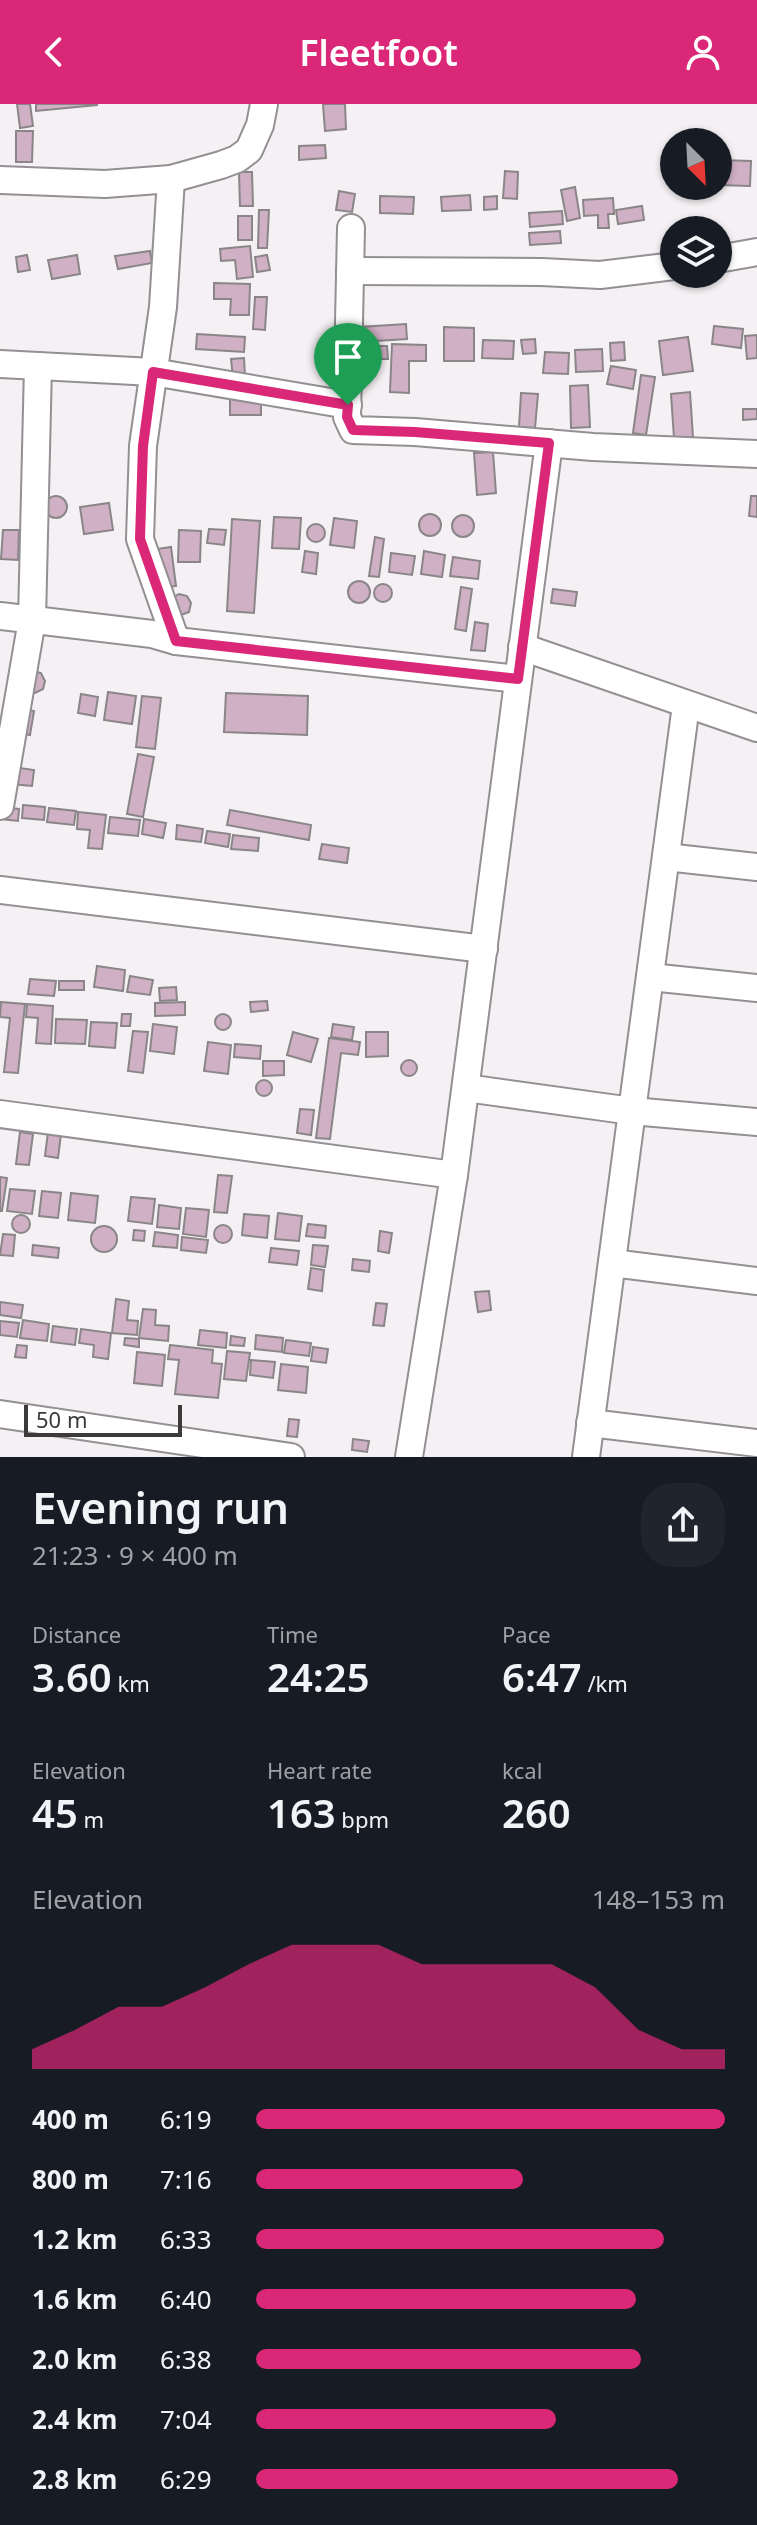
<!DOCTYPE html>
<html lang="en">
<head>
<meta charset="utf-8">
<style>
	body { margin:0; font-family:"Noto Sans",sans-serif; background:#20242c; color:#f1f3f6; height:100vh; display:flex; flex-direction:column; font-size:30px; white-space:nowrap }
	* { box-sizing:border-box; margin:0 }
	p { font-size:26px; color:#9ea1a6 }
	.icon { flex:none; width:44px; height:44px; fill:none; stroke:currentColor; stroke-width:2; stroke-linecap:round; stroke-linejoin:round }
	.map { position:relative; height:1353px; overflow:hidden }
	.panel { display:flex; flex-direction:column; background:#171b24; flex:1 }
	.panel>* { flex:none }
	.needle { width:52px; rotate:156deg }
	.fabs { position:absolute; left:660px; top:24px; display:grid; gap:16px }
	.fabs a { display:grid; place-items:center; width:72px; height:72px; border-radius:50%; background:#171b24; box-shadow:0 2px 6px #0004; font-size:40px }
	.scale { position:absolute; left:24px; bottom:20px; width:158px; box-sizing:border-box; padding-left:8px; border:4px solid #3c3a3b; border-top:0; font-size:22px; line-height:28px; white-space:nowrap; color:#3c3a3b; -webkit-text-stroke:6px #fff; paint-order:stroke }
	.pin { position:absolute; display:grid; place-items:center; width:68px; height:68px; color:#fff; margin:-82px -34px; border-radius:50% 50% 50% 0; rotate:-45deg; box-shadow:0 0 8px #0007 }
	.pin .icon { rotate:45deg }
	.round { display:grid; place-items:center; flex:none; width:84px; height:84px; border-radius:32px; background:#20242c }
	.headline { display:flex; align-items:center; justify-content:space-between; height:136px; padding:0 32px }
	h1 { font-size:44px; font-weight:600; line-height:60px }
	.figures { display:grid; grid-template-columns:repeat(3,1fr); gap:12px; height:136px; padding:8px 32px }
	.figures div { display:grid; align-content:center }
	.figures b { font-size:40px; font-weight:600 }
	.figures small { font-size:22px; font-weight:400 }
	.figures p { font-size:22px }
	.chart { height:224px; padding:16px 32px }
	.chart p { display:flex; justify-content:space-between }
	.chart svg { width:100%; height:144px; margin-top:8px; fill:#db2777; opacity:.7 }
	ul { padding:0 32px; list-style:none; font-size:26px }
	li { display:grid; grid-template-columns:128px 96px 1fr; align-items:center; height:60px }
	li i { height:20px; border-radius:10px; background:#db2777 }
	header { display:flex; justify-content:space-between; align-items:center; height:104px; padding:0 32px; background:#db2777; color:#fff; font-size:36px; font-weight:600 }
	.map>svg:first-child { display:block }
	.building { fill:#d0b0c5; stroke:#8a8688; stroke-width:2 }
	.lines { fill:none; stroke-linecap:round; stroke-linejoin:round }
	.minor-casing { stroke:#938f92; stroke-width:30 }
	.minor { stroke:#fff; stroke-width:26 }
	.route-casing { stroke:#fff; stroke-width:16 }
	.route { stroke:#db2777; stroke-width:10 }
</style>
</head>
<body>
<header><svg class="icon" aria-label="back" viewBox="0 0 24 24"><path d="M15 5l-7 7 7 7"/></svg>Fleetfoot<svg class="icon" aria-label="person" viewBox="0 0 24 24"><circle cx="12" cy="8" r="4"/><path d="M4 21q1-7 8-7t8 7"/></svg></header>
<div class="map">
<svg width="757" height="1353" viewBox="0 0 757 1353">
	<rect width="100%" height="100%" fill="#f4f0f3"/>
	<g class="building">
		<polygon points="17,0 30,0 33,22 20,24"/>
		<polygon points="36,0 97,0 97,1 36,7"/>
		<polygon points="323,0 345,0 346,25 325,27"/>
		<polygon points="16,27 33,27 32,58 16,58"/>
		<polygon points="325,41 326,54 299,56 299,42"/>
		<polygon points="718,56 751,57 750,82 718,81"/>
		<polygon points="505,67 518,68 517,95 503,94"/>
		<polygon points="239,68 252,68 253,102 240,102"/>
		<polygon points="575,83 580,114 567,117 561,86"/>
		<polygon points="339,87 355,90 352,108 336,106"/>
		<polygon points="470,91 471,106 442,107 441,93"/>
		<polygon points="380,92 414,93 413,110 380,109"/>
		<polygon points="497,92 497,105 484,106 484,93"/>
		<polygon points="613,94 614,110 608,110 609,124 598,124 598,111 584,112 583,96"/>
		<polygon points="642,102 644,116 618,120 616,106"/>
		<polygon points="259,106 269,106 267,144 258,144"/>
		<polygon points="562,107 563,120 530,123 529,109"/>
		<rect x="238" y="112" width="14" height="24"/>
		<polygon points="560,127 561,139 530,141 529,129"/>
		<polygon points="250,142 253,173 237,175 235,156 221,157 220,145"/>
		<polygon points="150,147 152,159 118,165 115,152"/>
		<polygon points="27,151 30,166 18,168 16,153"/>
		<polygon points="77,151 80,170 52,175 48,156"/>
		<polygon points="267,151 270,166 257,168 255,153"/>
		<polygon points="214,179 250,180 249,211 230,211 231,195 214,195"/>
		<polygon points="255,193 267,193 265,226 253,225"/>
		<polygon points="406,220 407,235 360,238 359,223"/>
		<polygon points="714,222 743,225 741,244 712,240"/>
		<polygon points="444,223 474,224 474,257 444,257"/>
		<polygon points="197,230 245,233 244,248 196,245"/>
		<polygon points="757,231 757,254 747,255 745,232"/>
		<polygon points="688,233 693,267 663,271 659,237"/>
		<polygon points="535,235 536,249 523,250 521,236"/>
		<polygon points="483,236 514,237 513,255 482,254"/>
		<polygon points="624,238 625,256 611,257 610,239"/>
		<polygon points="392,240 426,241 426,257 409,257 409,289 390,288"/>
		<polygon points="360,242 387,242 388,255 359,255"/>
		<polygon points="602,245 603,267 576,268 575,246"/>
		<polygon points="545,248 569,249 568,270 543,269"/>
		<polygon points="244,254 245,273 233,274 231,255"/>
		<polygon points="611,262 636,266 633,285 607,280"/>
		<polygon points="641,271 655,273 646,331 633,329"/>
		<polygon points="588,281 590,323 571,324 570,282"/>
		<rect x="230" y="287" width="31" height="24"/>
		<polygon points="690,288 693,333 674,334 671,290"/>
		<polygon points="521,289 538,290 535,324 519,323"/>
		<polygon points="743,305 757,305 757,315 743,316"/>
		<polygon points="493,348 496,389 477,391 474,349"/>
		<polygon points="751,392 757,392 757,413 749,412"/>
		<circle cx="56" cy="403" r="11"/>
		<polygon points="109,399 113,426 84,430 80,403"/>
		<circle cx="430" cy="421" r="11"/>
		<circle cx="463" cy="422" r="11"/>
		<polygon points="274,413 301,414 299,445 272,444"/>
		<polygon points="334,414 357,417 354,444 330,441"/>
		<polygon points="232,415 260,417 254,509 227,507"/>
		<circle cx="316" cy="429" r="9"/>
		<polygon points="209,425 226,426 224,441 207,439"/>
		<polygon points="3,426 19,426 18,456 1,455"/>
		<polygon points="179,426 201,427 200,458 178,458"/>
		<polygon points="375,433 384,435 379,473 369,472"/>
		<polygon points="171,443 176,482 161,484 157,445"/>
		<polygon points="305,447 318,449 316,470 302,468"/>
		<polygon points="424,447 445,451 442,473 421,470"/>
		<polygon points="391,449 415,452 412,471 389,468"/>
		<polygon points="453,453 480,457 478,475 450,472"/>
		<circle cx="359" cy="488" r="11"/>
		<circle cx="383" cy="489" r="9"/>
		<polygon points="461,483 472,485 466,527 455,525"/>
		<polygon points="553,485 577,488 575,502 551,499"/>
		<polygon points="179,490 187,492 191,499 189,508 181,511 172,494"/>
		<polygon points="475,518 488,520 485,547 471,546"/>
		<polygon points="33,567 41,569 45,577 43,585 35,589 31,588"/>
		<polygon points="108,588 136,592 132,620 104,616"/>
		<polygon points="226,589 308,592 307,631 224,628"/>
		<polygon points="81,590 98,593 95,612 78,609"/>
		<polygon points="142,592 161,594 155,645 136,643"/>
		<polygon points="18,604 34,607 30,631 14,628"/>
		<polygon points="138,650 154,653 143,713 127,710"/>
		<polygon points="13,663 34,666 32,682 11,680"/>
		<polygon points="23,701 45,703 44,716 22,714"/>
		<polygon points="0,703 19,705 18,717 0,715"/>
		<polygon points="49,704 76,707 74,721 47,718"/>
		<polygon points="230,706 311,721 309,736 227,721"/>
		<polygon points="78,708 106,711 102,745 88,744 90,726 77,725"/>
		<polygon points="110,713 140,716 138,732 108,729"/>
		<polygon points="144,715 166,719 163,734 142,730"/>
		<polygon points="177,721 203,725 201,738 176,735"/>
		<polygon points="207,727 230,730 228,743 205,739"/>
		<polygon points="233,731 259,734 258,747 231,745"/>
		<polygon points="322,740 349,744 347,759 319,755"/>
		<polygon points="97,862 125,866 123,887 94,883"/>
		<polygon points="130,872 153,876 150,891 127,888"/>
		<polygon points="30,875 56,877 54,892 28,890"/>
		<rect x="59" y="877" width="25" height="9"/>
		<polygon points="176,883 177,896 160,897 159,884"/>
		<polygon points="267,897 268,906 251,908 250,898"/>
		<polygon points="1,898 25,900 18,969 4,968 10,914 0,913"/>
		<polygon points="185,898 185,911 155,912 155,899"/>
		<polygon points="27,900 53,902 51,940 36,939 38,914 26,913"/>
		<circle cx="223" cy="918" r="8"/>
		<polygon points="122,910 131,910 130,922 121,922"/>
		<polygon points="56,915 87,916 85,940 55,939"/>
		<polygon points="91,918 117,919 115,944 89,942"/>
		<polygon points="153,920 177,923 174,950 150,947"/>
		<polygon points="333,920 354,923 352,936 331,933"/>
		<polygon points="133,927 148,928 143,969 128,967"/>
		<polygon points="293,928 318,935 311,958 287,951"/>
		<polygon points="366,928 388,928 388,952 366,953"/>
		<polygon points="329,934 360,938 358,951 341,949 330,1035 316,1034"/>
		<polygon points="208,938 231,941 228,970 204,967"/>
		<polygon points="235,940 261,942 260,955 234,953"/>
		<circle cx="409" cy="964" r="8"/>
		<polygon points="263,957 284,957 284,971 263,972"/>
		<circle cx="264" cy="984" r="8"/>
		<polygon points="300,1005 314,1006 311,1031 297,1029"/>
		<polygon points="20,1028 33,1030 29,1061 16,1060"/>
		<polygon points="48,1028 61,1030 58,1054 45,1052"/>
		<polygon points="218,1071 232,1072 227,1109 214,1108"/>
		<polygon points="0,1073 7,1074 2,1107 0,1107"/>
		<polygon points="10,1085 35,1087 32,1110 7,1107"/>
		<polygon points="42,1087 61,1089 58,1114 39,1112"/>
		<polygon points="71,1089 98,1092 95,1119 68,1116"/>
		<polygon points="131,1093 155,1095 152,1120 128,1117"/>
		<polygon points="159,1101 181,1104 179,1125 157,1123"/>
		<polygon points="186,1104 209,1106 206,1133 183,1130"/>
		<polygon points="278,1109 302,1112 299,1137 275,1135"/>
		<polygon points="244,1110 269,1112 267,1134 242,1131"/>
		<circle cx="21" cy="1120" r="9"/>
		<polygon points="308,1120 326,1122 325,1134 306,1132"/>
		<circle cx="223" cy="1130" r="9"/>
		<circle cx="104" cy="1135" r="13"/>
		<polygon points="134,1126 145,1127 144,1137 133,1136"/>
		<polygon points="380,1127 392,1129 389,1149 378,1147"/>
		<polygon points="155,1128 178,1131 177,1144 153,1142"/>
		<polygon points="3,1130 15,1131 13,1152 0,1151"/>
		<polygon points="182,1133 208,1136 206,1149 181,1146"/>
		<polygon points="33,1141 59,1144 58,1154 32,1151"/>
		<polygon points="313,1141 328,1142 325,1163 311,1161"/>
		<polygon points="271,1144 299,1147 297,1161 269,1158"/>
		<polygon points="353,1155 370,1157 369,1168 352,1166"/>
		<polygon points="311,1164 324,1166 322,1187 308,1185"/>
		<polygon points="489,1187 491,1206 478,1208 475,1188"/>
		<polygon points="116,1195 129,1197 127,1216 138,1217 137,1231 112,1229"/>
		<polygon points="0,1198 23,1201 21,1214 0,1211"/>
		<polygon points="376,1199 387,1200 384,1222 373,1221"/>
		<polygon points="143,1205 156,1206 155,1221 169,1222 168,1237 139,1234"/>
		<polygon points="23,1216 49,1220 47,1237 20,1234"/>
		<polygon points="0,1217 19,1219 17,1233 0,1231"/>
		<polygon points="53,1222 77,1225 75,1241 51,1238"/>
		<polygon points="81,1225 111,1229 108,1255 93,1253 94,1241 79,1239"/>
		<polygon points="200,1226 227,1229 226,1244 198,1241"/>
		<polygon points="256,1231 283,1234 282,1248 255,1245"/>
		<polygon points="231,1232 245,1234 244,1242 230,1241"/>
		<polygon points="125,1234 139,1235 139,1243 124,1241"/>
		<polygon points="286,1236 311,1239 309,1252 284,1249"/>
		<polygon points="17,1241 27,1242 26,1254 15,1253"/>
		<polygon points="170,1241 213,1246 212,1259 222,1260 218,1294 175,1290 179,1256 168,1255"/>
		<polygon points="313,1243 328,1245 326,1259 311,1257"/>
		<polygon points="227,1247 250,1249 246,1277 224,1275"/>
		<polygon points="137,1248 165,1251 162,1282 134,1279"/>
		<polygon points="251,1256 275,1258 273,1274 250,1271"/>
		<polygon points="281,1260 308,1263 306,1289 278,1286"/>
		<polygon points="289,1315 299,1316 297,1333 287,1332"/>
		<polygon points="353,1335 369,1337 367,1348 352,1346"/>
	</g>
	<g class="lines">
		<g class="minor-casing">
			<g id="minor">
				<polyline points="171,75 163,203 143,342 140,435 176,537"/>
				<polyline points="0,76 105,80 171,75 221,61 237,55 249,46 260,21 264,0"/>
				<polyline points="351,124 347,313 353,326 415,328 593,343 757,350"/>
				<polyline points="718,155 757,148"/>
				<polyline points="350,167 542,168 600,171 674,162"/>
				<polyline points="0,260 153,268 348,301"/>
				<polyline points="0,512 152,530 176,537 518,575"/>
				<polyline points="522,543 757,624"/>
				<polyline points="0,702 32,516 38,262"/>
				<polyline points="666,753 757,763"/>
				<polyline points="0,786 484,845"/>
				<polyline points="650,873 757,884"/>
				<polyline points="466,984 632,1007 757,1018"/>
				<polyline points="0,1010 454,1071"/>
				<polyline points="612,1159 757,1177"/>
				<polyline points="0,1310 291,1353"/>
				<polyline points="590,1319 757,1339"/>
				<polyline points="409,1353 454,1071 549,339"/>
				<polyline points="586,1353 686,601"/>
			</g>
		</g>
		<use href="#minor" class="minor"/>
	</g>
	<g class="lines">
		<g class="route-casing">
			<polygon id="route" points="153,268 348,301 347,313 353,326 415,328 549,339 518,575 176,537 140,435 143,342"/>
		</g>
		<use href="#route" class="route"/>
	</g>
</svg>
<div class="fabs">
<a><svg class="needle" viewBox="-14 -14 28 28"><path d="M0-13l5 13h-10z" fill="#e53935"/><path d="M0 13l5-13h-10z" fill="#9ea1a6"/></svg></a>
<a><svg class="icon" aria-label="layers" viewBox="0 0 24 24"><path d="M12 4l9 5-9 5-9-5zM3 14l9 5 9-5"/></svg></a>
</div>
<div class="scale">50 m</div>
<div class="pin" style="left:348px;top:301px;background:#1e9e55"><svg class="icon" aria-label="arrive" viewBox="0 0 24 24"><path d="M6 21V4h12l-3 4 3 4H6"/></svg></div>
</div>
<section class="panel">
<div class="headline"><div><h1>Evening run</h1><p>21:23 · 9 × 400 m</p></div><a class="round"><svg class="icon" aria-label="share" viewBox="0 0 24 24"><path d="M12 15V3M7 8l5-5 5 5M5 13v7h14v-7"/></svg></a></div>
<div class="figures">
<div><p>Distance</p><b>3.60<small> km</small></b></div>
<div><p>Time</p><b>24:25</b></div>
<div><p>Pace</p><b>6:47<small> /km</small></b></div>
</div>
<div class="figures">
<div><p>Elevation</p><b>45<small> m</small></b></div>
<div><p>Heart rate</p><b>163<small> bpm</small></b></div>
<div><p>kcal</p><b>260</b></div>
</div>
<div class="chart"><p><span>Elevation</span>148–153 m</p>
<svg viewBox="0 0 160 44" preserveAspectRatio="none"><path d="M0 44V38L10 32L20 25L30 25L40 19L50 12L60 6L70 6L80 6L90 12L100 12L110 12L120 12L130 19L140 32L150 38L160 38V44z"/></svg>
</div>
<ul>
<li><b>400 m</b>6:19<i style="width:100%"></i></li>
<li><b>800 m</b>7:16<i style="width:57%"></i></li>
<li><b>1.2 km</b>6:33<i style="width:87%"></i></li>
<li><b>1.6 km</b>6:40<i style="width:81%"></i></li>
<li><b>2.0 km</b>6:38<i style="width:82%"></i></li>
<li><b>2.4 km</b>7:04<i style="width:64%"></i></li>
<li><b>2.8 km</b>6:29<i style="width:90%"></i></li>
</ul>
</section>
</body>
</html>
